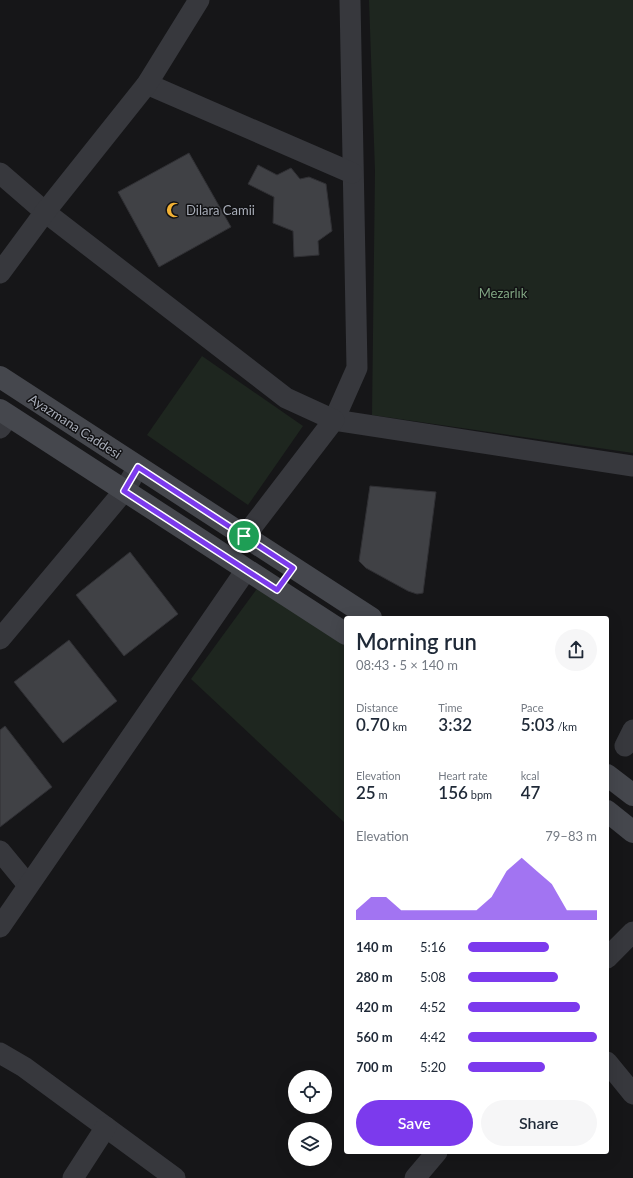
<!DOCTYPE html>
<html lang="en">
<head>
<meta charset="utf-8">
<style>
	body { margin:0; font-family:Lato,sans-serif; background:#f6f6f7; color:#1f2937; height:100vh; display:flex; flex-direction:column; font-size:15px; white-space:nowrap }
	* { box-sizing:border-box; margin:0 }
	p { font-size:13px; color:#747a83 }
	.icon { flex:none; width:22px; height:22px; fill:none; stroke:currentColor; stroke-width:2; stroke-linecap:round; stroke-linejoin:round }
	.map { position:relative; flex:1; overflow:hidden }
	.panel { position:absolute; left:344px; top:616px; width:265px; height:538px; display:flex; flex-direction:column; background:#fff; border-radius:4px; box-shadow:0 4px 16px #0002 }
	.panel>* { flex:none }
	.tools { position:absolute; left:288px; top:1070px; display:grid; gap:8px }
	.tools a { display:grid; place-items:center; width:44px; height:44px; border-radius:50%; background:#fff; box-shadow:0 4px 16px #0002; font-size:20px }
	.pin { position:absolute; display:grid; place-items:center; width:34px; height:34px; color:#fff; margin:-17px; border:2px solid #fff; border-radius:50%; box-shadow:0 1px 4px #0007 }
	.round { display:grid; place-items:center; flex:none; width:42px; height:42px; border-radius:21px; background:#f6f6f7 }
	.summary { display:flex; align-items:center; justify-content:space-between; height:68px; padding:0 12px }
	h1 { font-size:22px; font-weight:600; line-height:30px }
	.stats { display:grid; grid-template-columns:repeat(3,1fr); gap:6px; height:68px; padding:4px 12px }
	.stats div { display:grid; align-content:center }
	.stats b { font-size:17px; font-weight:600 }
	.stats small { font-size:11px; font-weight:400 }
	.stats p { font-size:11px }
	.chart { height:112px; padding:8px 12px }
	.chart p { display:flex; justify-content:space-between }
	.chart svg { width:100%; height:72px; margin-top:4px; fill:#7c3aed; opacity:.7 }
	.button { display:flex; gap:8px; margin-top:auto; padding:8px 12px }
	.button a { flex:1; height:46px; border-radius:24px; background:#7c3aed; color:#fff; font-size:16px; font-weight:600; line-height:46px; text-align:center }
	.button a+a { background:#f6f6f7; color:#1f2937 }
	ul { padding:0 12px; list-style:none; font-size:13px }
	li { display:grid; grid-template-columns:64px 48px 1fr; align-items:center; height:30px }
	li i { height:10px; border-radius:5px; background:#7c3aed }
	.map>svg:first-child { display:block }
	.green { fill:#1e261f }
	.building { fill:#404145; stroke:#303034 }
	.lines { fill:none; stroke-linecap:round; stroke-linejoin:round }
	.street { stroke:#37383d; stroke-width:21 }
	.secondary { stroke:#45474d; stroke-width:22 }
	.route-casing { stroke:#fff; stroke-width:8 }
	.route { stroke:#7c3aed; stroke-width:5 }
	.labels { text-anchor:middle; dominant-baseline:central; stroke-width:3; stroke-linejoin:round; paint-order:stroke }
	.poi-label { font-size:13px; fill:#a8adb8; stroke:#111113; text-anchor:start }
	.park-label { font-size:13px; fill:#7fa381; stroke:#111113 }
	.street-label { font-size:13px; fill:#a8adb8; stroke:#111113 }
</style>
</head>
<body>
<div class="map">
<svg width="633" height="1178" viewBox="0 0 633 1178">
	<rect width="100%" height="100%" fill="#161618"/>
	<g class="green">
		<polygon points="369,0 633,0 633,453 372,415 375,171"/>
		<polygon points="202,356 303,426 248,505 147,435"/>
		<polygon points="259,586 346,642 346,824 191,679"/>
	</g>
	<g class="building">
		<polygon points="189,153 231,227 159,267 118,192"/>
		<polygon points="258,165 277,175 291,168 300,179 309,177 326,184 332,231 318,241 319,255 294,257 293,231 273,223 274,197 248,184"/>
		<polygon points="370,486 436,492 423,593 417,594 408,591 366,568 359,561"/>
		<polygon points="130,552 178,614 124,656 76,595"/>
		<polygon points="69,640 117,701 63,743 14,682"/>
		<polygon points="5,726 52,787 0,827 0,730"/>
	</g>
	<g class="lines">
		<g class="street">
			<polyline points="350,0 357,368 334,420 633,466"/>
			<polyline points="147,84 352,173"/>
			<polyline points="0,173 45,212 286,398 334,420 245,536"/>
			<polyline points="0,273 45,212 147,84 199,0"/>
			<polyline points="0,428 9,416"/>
			<polyline points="0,639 124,491 138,467"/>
			<polyline points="625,746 633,730"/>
			<polyline points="0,851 28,885"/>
			<polyline points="0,927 246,570"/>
			<polyline points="607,958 633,932"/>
			<polyline points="0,1053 24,1067 175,1178"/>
			<polyline points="607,1062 633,1094"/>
			<polyline points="73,1178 106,1127"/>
			<polyline points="415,1178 437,1152"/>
		</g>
		<g class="secondary">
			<polyline points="0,377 371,618"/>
			<polyline points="0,410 346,634"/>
			<polyline points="607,775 633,795"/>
			<polyline points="607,811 633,832"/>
		</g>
	</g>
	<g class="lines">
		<g class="route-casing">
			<polygon id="route" points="138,467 293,568 277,590 124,491"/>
		</g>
		<use href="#route" class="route"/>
	</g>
	<defs>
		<g id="mosque-bare" transform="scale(1.2)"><path d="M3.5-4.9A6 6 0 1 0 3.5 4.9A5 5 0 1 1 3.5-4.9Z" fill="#f2b134" stroke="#111113" stroke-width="2.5" paint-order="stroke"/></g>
	</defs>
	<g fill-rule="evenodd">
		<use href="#mosque-bare" x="174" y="210"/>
	</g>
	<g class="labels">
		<g class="poi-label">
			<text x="186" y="210">Dilara Camii</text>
		</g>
		<g class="park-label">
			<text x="503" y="293">Mezarlık</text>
		</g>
		<g class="street-label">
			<text transform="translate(75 426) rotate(33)">Ayazmana Caddesi</text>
		</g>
	</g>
</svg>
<div class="tools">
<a><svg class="icon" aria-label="locate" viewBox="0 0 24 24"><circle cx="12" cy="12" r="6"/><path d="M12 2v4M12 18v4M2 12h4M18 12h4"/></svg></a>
<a><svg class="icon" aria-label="layers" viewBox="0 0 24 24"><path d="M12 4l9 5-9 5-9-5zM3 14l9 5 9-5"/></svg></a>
</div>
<div class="pin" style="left:244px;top:536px;background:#1e9e55"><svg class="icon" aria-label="arrive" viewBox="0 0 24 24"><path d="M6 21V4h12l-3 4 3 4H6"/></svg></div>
<section class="panel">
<div class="summary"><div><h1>Morning run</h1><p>08:43 · 5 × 140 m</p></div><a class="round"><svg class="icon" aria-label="share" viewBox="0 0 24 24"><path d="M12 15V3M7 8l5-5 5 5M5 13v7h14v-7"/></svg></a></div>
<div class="stats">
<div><p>Distance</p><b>0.70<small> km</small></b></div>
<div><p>Time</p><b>3:32</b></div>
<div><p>Pace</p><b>5:03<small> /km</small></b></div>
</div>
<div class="stats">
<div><p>Elevation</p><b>25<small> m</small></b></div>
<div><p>Heart rate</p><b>156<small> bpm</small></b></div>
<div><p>kcal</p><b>47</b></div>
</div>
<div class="chart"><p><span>Elevation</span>79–83 m</p>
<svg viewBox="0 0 160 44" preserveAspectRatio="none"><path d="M0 44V38L10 30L20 30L30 38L40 38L50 38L60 38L70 38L80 38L90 30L100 14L110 6L120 14L130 22L140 38L150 38L160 38V44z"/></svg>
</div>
<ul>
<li><b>140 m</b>5:16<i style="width:63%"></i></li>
<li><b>280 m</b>5:08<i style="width:70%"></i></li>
<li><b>420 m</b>4:52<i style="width:87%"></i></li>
<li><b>560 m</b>4:42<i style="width:100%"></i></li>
<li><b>700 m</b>5:20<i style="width:60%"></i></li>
</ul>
<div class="button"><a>Save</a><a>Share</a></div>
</section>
</div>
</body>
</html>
